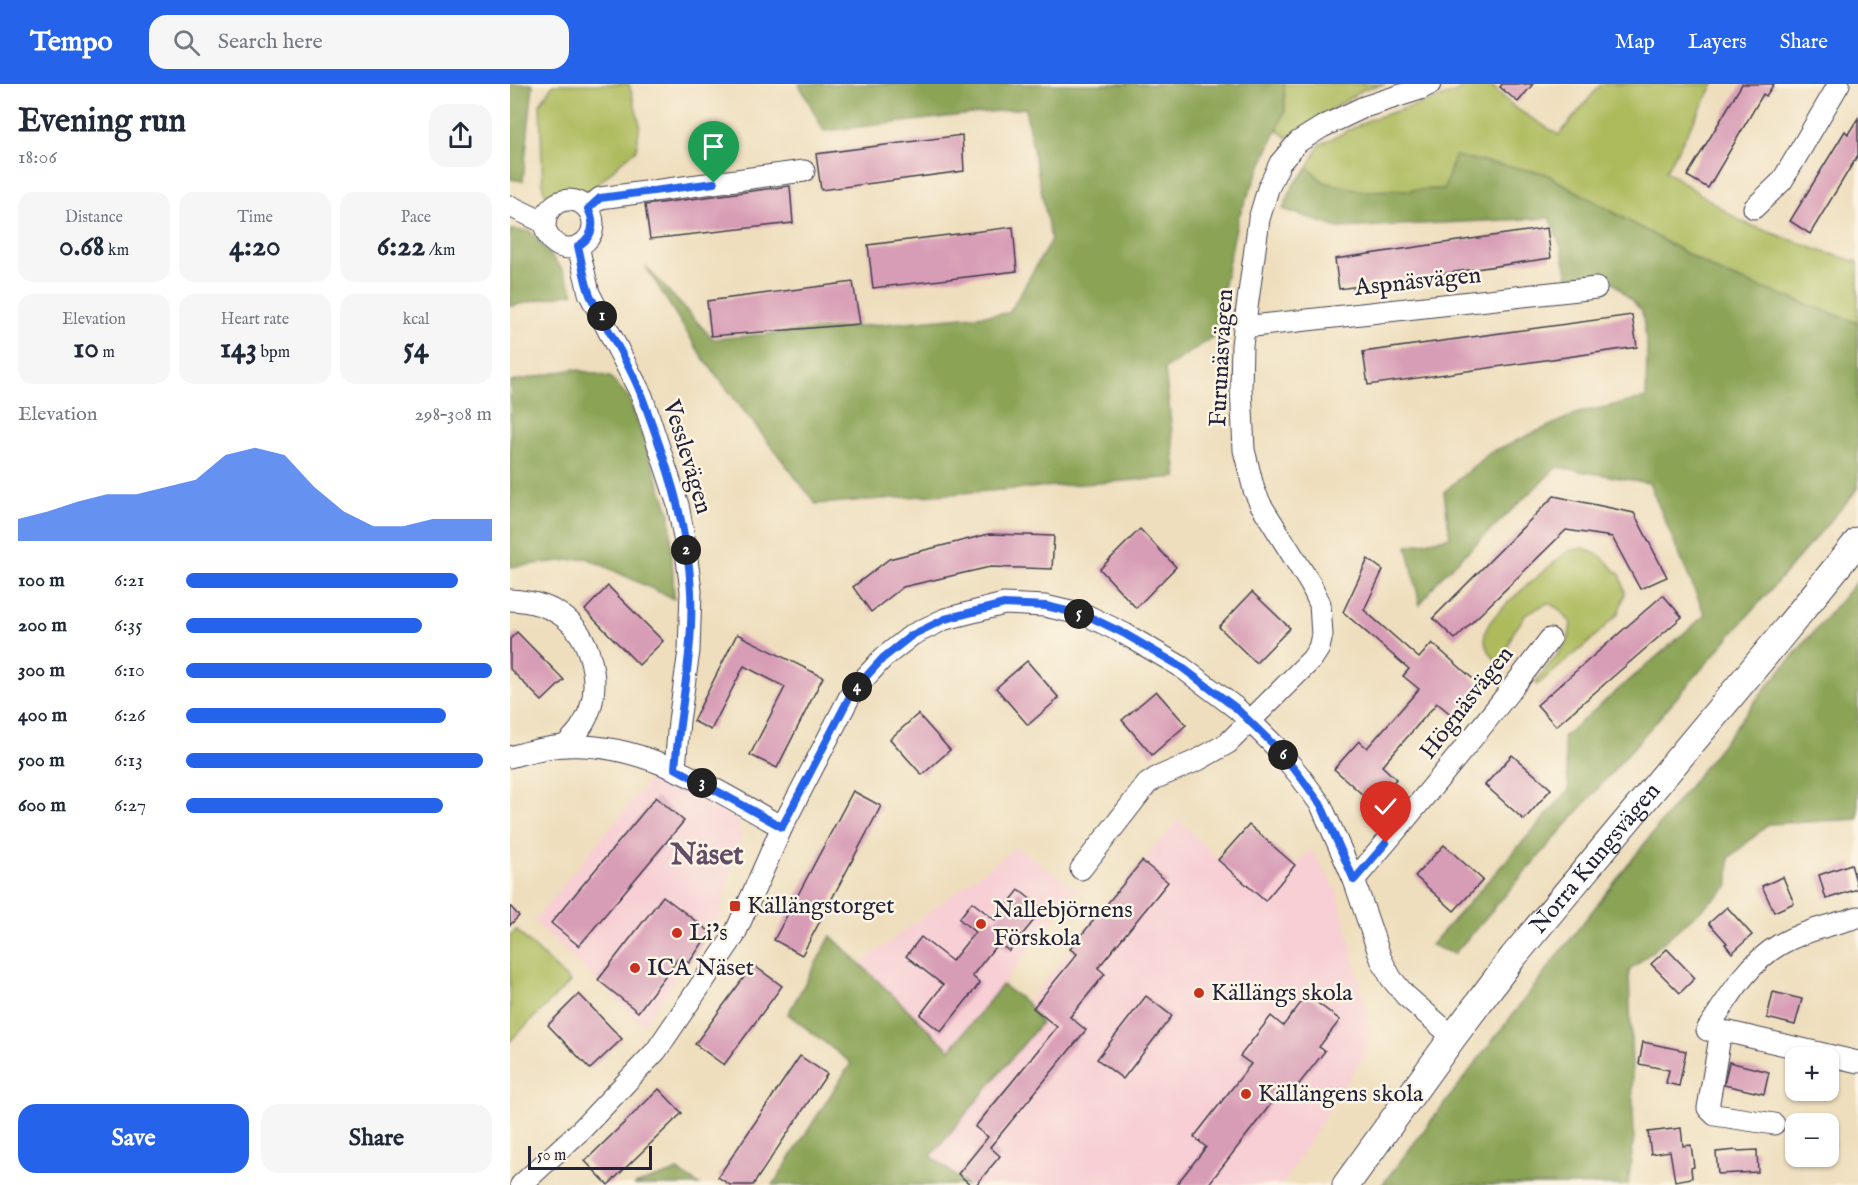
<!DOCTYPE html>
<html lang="en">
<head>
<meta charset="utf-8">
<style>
	body { margin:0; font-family:"IM FELL English",serif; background:#f6f6f7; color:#1f2937; height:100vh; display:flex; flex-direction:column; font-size:22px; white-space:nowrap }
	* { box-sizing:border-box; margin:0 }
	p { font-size:20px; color:#747a83 }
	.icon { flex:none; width:33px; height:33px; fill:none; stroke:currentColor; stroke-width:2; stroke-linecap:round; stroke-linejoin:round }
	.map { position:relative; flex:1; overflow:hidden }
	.side { display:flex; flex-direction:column; background:#fff; width:510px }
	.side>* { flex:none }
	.buttons { position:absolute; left:1275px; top:963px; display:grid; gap:12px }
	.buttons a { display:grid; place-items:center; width:54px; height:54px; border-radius:12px; background:#fff; box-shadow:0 2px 4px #0004; font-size:30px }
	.scale { position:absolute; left:18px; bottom:15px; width:124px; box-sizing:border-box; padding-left:6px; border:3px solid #22223b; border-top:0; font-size:16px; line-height:21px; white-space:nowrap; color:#22223b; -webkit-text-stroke:4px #fcf5e5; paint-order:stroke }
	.pin { position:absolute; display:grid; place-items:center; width:51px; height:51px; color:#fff; margin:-62px -26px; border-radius:50% 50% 50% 0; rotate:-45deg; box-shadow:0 0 6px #0007 }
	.pin .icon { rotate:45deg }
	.km { position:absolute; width:30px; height:30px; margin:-15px; border-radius:50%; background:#222; color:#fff; font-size:16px; line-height:30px; text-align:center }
	.round { display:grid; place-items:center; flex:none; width:63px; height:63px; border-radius:18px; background:#f6f6f7 }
	.summary { display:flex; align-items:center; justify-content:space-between; height:102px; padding:0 18px }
	h1 { font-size:33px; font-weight:800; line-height:45px }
	.metrics { display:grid; grid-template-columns:repeat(3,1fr); gap:9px; height:102px; padding:6px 18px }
	.metrics div { display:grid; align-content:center; border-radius:15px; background:#f6f6f7; text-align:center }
	.metrics b { font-size:30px; font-weight:800 }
	.metrics small { font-size:16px; font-weight:400 }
	.metrics p { font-size:16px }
	.chart { height:168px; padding:12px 18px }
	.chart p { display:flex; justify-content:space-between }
	.chart svg { width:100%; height:108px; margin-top:6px; fill:#2563eb; opacity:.7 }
	.button { display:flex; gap:12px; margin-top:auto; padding:12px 18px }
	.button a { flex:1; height:69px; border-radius:18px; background:#2563eb; color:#fff; font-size:24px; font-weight:800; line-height:69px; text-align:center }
	.button a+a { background:#f6f6f7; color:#1f2937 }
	ul { padding:0 18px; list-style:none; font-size:20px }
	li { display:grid; grid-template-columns:96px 72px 1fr; align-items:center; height:45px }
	li i { height:15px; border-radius:8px; background:#2563eb }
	header { display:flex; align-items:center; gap:36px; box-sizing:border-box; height:84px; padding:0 30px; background:#2563eb; color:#fff }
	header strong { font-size:28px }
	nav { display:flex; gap:33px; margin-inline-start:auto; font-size:21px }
	.search { width:420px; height:54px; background:#f6f6f7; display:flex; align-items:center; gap:15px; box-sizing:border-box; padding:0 21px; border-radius:18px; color:#747a83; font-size:22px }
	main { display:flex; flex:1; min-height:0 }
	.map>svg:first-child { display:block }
	.built { fill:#f7cfd4 }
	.green { fill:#adbb5d; stroke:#686e4c; stroke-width:1.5 }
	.forest { fill:#8aa354; stroke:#566248; stroke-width:1.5 }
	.building { fill:#d89db6 }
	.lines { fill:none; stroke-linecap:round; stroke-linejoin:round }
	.minor-casing { stroke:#413e4e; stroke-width:23 }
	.major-casing { stroke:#413e4e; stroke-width:29 }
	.minor { stroke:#fff; stroke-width:21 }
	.major { stroke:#fff; stroke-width:27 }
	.route-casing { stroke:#fff; stroke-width:12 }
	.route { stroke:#2563eb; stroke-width:8 }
	.poi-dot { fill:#c8321e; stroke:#fcf5e5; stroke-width:2 }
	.labels { text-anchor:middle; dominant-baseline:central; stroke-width:5; stroke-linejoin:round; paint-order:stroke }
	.street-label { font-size:24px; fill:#22223b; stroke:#fcf5e5 }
	.poi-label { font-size:24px; fill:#22223b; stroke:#fcf5e5; text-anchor:start }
	.district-label { font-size:30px; font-weight:bold; fill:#624d66; stroke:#fcf5e5 }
</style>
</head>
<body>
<header>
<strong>Tempo</strong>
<div class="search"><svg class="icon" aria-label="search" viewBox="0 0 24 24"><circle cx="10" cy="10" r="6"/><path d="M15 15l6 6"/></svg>Search here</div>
<nav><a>Map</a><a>Layers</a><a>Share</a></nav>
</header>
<main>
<section class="side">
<div class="summary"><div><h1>Evening run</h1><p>18:06</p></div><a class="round"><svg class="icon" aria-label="share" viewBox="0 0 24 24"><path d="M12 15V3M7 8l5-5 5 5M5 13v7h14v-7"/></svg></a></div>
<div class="metrics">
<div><p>Distance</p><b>0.68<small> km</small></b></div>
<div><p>Time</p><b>4:20</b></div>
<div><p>Pace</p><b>6:22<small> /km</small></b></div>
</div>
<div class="metrics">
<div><p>Elevation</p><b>10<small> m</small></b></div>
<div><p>Heart rate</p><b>143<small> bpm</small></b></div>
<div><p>kcal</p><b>54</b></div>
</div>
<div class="chart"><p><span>Elevation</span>298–308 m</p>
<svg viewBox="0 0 160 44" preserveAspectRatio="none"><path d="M0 44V35L10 32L20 28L30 25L40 25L50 22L60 19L70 9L80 6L90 9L100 22L110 32L120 38L130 38L140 35L150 35L160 35V44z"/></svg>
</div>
<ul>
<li><b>100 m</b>6:21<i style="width:89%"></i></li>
<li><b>200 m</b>6:35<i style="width:77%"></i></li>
<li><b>300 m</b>6:10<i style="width:100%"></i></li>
<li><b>400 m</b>6:26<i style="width:85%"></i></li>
<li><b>500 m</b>6:13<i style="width:97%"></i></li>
<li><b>600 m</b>6:27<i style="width:84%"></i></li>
</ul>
<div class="button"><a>Save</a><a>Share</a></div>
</section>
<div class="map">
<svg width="1348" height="1101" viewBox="0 0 1348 1101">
	<rect width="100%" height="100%" fill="#fcf5e5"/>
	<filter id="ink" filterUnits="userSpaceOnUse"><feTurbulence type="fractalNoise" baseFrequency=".0167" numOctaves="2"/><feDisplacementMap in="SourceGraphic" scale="12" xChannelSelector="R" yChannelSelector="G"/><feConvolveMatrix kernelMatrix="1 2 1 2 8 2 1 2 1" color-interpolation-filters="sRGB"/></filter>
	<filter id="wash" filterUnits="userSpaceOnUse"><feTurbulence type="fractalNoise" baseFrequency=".008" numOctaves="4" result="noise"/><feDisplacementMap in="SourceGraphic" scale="24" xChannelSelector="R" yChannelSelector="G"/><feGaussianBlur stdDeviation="1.35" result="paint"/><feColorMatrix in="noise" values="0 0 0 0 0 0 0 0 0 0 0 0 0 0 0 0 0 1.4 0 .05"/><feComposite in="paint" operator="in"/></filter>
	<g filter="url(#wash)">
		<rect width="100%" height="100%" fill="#eedebd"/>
		<g class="built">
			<polygon points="143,691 227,734 232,753 220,791 210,834 133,941 24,837"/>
			<polygon points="668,735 708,776 739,741 785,781 801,766 827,807 857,926 859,944 857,966 772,1101 457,1101 421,1072 531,939 517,919"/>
			<polygon points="506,763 567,805 440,967 350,880"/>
		</g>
		<g class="green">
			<polygon points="43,0 119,0 130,40 126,66 111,78 80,108 57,109 43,115 36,111 33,105 30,20"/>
			<polygon points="774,0 876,0 854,5 777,54 767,44 775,27"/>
			<polygon points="957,0 980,0 1005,24 1049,51 1091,0 1204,0 1156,87 1232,138 1314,168 1348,178 1348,239 1211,189 1034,89 934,105 853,107 814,98 798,84 809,61 861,35 945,9"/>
			<path d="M1074,464L1092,473L1111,492L1115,509L1108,530L1078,559L1027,601L1026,597L1058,558L1061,539L1049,525L1038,519L1017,529L1003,549L992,577L988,580C981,570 971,559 976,546C981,528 1041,482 1058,467Z"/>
			<polygon points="6,846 60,898 0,957 0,851"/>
		</g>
		<g class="forest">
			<polygon points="0,0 23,0 13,97 0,95"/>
			<polygon points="289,0 774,0 775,27 728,134 703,253 655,285 667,393 306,420 193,274 136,183 203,255 499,229 541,156 515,24 314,47"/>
			<polygon points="945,72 1034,89 1211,189 1348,239 1348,403 1341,413 944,870 921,861 1059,706 1053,653 1195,531 1139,399 1047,383 929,495 910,521 897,462 940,453 934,408 979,369 1068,329 1136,314 1137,263 1132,227 1093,188 1058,193 1051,163 1040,134 828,144 773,125 784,100 798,84 814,98 853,107 934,105"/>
			<polygon points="0,146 20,147 51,184 64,209 0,222"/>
			<polygon points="64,285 100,293 119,314 160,430 164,515 77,474 0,483 0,298"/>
			<polygon points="1348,496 1348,735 1259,740 1219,774 1219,802 1119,887 1124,1053 1118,1101 872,1101 1072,840 1254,606"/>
			<polygon points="321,852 440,966 492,901 517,919 531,939 421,1072 457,1101 263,1101 341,979 278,930"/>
			<polygon points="167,1087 190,1101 124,1101"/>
		</g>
		<g id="blocks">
			<g class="building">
				<polygon points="992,0 1023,0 1008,18 990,3"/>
				<polygon points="1232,0 1264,0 1256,12 1253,10 1198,104 1177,92"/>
				<polygon points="1348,34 1348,71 1300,150 1280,137 1335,47 1338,50"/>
				<polygon points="452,51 454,87 311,106 306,70"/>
				<polygon points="280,102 283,139 140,155 135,121"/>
				<polygon points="503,143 507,187 363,204 358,161"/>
				<polygon points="1037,144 1041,174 829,205 825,175"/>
				<polygon points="343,198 350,240 201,252 197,217"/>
				<polygon points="1122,231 1127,263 858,301 853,268"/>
				<polygon points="1044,412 1124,429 1157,493 1130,505 1102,453 1056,446 945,555 923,534"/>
				<polygon points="630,445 666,483 626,524 590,485"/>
				<polygon points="479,450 544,452 542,485 480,483 393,503 361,528 343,503 379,475"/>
				<polygon points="858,475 873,486 854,526 909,574 922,559 970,601 943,632 927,619 872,682 886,695 864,721 824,685 849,657 857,664 909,605 893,592 899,585 833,528"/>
				<polygon points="98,502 153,557 129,581 75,526"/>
				<polygon points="742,508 780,544 746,579 709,543"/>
				<polygon points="1153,511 1172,533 1046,642 1027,621"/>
				<polygon points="7,548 54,596 32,617 0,585 0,555"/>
				<polygon points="227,550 313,593 267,684 240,671 275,603 234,582 201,646 183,637"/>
				<polygon points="517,577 549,614 518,641 486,604"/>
				<polygon points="646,607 676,641 642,671 612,636"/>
				<polygon points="408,630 440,666 412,691 380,655"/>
				<polygon points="1002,671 1041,705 1014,736 975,701"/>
				<polygon points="343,707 371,722 292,871 264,856"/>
				<polygon points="146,713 174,737 69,862 41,839"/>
				<polygon points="739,741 785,781 755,817 708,776"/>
				<polygon points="934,761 973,796 944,827 905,792"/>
				<polygon points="632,777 658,798 588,884 595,890 560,933 576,946 480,1063 490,1072 466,1101 461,1101 448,1090 478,1053 465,1043 547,943 523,924 567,870 560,865"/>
				<polygon points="1341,780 1348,805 1316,815 1309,791"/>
				<polygon points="1273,793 1284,819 1264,828 1252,802"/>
				<polygon points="509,806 533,825 499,867 488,859 462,892 470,899 431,948 410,931 433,901 396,872 411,853 442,877 465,848 449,835 462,818 485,836"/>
				<polygon points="153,812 200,848 179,879 170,872 128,928 88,896"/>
				<polygon points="0,822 9,832 0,841"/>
				<polygon points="1217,823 1242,851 1222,869 1215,860 1217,859 1199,839"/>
				<polygon points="1157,865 1185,894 1170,909 1141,880"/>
				<polygon points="243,881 272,902 214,981 185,960"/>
				<polygon points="1263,908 1292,915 1285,941 1257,934"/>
				<polygon points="69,910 112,955 80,985 38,941"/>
				<polygon points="797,911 830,936 809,963 815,967 782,1009 774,1003 698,1101 666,1101 696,1063 684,1053 741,980 730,972 761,932 773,942"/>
				<polygon points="636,912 662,932 613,995 587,975"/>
				<polygon points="1133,958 1176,967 1169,1002 1156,999 1159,986 1129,980"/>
				<polygon points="290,972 317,990 243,1101 220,1101 208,1093"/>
				<polygon points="1219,978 1259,988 1254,1010 1214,1001"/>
				<polygon points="149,1005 172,1029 98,1101 75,1077"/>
				<polygon points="1318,1042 1323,1042 1325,1063 1318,1064"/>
				<polygon points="1282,1043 1286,1043 1286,1065 1283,1065"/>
				<polygon points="1171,1044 1173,1062 1181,1061 1184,1083 1181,1084 1182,1094 1165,1097 1160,1067 1141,1070 1138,1048"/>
				<polygon points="1227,1066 1227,1067 1247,1066 1248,1088 1208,1090 1206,1068"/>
			</g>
		</g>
	</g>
	<g filter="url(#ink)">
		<use href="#blocks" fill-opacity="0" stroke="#413e4e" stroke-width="1.5"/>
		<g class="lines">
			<g class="minor-casing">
				<g id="minor">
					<circle cx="59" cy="140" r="24"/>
					<polyline points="0,122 35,139"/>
					<polyline points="1244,124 1272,97 1329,0"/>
					<polyline points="78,125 90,114 294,87"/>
					<polyline points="68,162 79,209 132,312 168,421 175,459 181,507 179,567 169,637 165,684"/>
					<polyline points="734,243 1086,204"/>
					<path d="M0,516C46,518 76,540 83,587C86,607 82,628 70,645C66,651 60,656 55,662"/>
					<path d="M0,673C17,668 36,663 54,662C134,657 205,706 272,743"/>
					<polyline points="571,785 637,700 646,694 688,676 718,659 802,575 809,564 812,551 810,520 801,501 751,421 744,406 734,366 731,304 732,261 749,135 758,105 770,79 788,58 812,43 854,23 910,5 920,0"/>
					<path d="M844,796C911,718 977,638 1040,555"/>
					<path d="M1348,833C1322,841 1293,847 1269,861C1237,880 1217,916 1197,946L1219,948L1348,978"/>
					<polyline points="1211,947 1198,1024 1205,1031 1264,1040"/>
					<polyline points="11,1101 73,1044 146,967 224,852 272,743 342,608 373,574 402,551 435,535 494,520 535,522 578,532 615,550 670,582 726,624 740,637 766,663 789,691 811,721 844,796 871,875 881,894 895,911 943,953"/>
				</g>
			</g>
			<g class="major-casing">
				<g id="major">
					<path id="s1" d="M836,1101L943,953L1003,873L1270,553L1348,457"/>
				</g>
			</g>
			<use href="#minor" class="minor"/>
			<use href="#major" class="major"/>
		</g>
	</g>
	<g class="lines" filter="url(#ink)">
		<g class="route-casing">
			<path id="route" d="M204,99L90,114L78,125C86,140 83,153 68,162C72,178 74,196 80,211C96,245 119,277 132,313C155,374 178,441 181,507C184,566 170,625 165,684L272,743L342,608L373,574L402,551L435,535L494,520L536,522L578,532L615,550L670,582L726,624L766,663L789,691L811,721L844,796L876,759"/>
		</g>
		<use href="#route" class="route"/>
	</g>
	<g class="poi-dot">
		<rect x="219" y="816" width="12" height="12" rx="3"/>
		<circle cx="471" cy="840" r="6"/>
		<circle cx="167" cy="849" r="6"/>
		<circle cx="125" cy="884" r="6"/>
		<circle cx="689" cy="909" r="6"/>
		<circle cx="736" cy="1010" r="6"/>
	</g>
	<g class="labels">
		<g class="street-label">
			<text transform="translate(908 198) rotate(-6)">Aspnäsvägen</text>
			<text transform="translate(712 274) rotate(-87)">Furunäsvägen</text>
			<text transform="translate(177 373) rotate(73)">Vesslevägen</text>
			<text transform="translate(957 619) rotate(-52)">Högnäsvägen</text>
			<text stroke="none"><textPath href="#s1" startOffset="411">Norra Kungsvägen</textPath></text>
		</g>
		<g class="poi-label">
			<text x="237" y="822">Källängstorget</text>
			<text x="483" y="826">Nallebjörnens<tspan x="483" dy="28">Förskola</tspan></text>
			<text x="179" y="849">Li’s</text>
			<text x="137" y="884">ICA Näset</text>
			<text x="701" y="909">Källängs skola</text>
			<text x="748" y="1010">Källängens skola</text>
		</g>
		<g class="district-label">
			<text x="197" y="772">Näset</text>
		</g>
	</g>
</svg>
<div class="buttons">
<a>+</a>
<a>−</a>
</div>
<div class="scale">50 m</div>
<div class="pin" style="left:204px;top:99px;background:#1e9e55"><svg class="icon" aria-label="arrive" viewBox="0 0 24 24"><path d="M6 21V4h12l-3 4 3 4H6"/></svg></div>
<div class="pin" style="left:876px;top:759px;background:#d93025"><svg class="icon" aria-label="check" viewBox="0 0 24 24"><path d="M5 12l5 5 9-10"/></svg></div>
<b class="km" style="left:92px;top:232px">1</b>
<b class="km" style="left:176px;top:466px">2</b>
<b class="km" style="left:192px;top:699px">3</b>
<b class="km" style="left:347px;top:603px">4</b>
<b class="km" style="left:569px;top:530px">5</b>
<b class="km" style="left:773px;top:671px">6</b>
</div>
</main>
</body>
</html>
